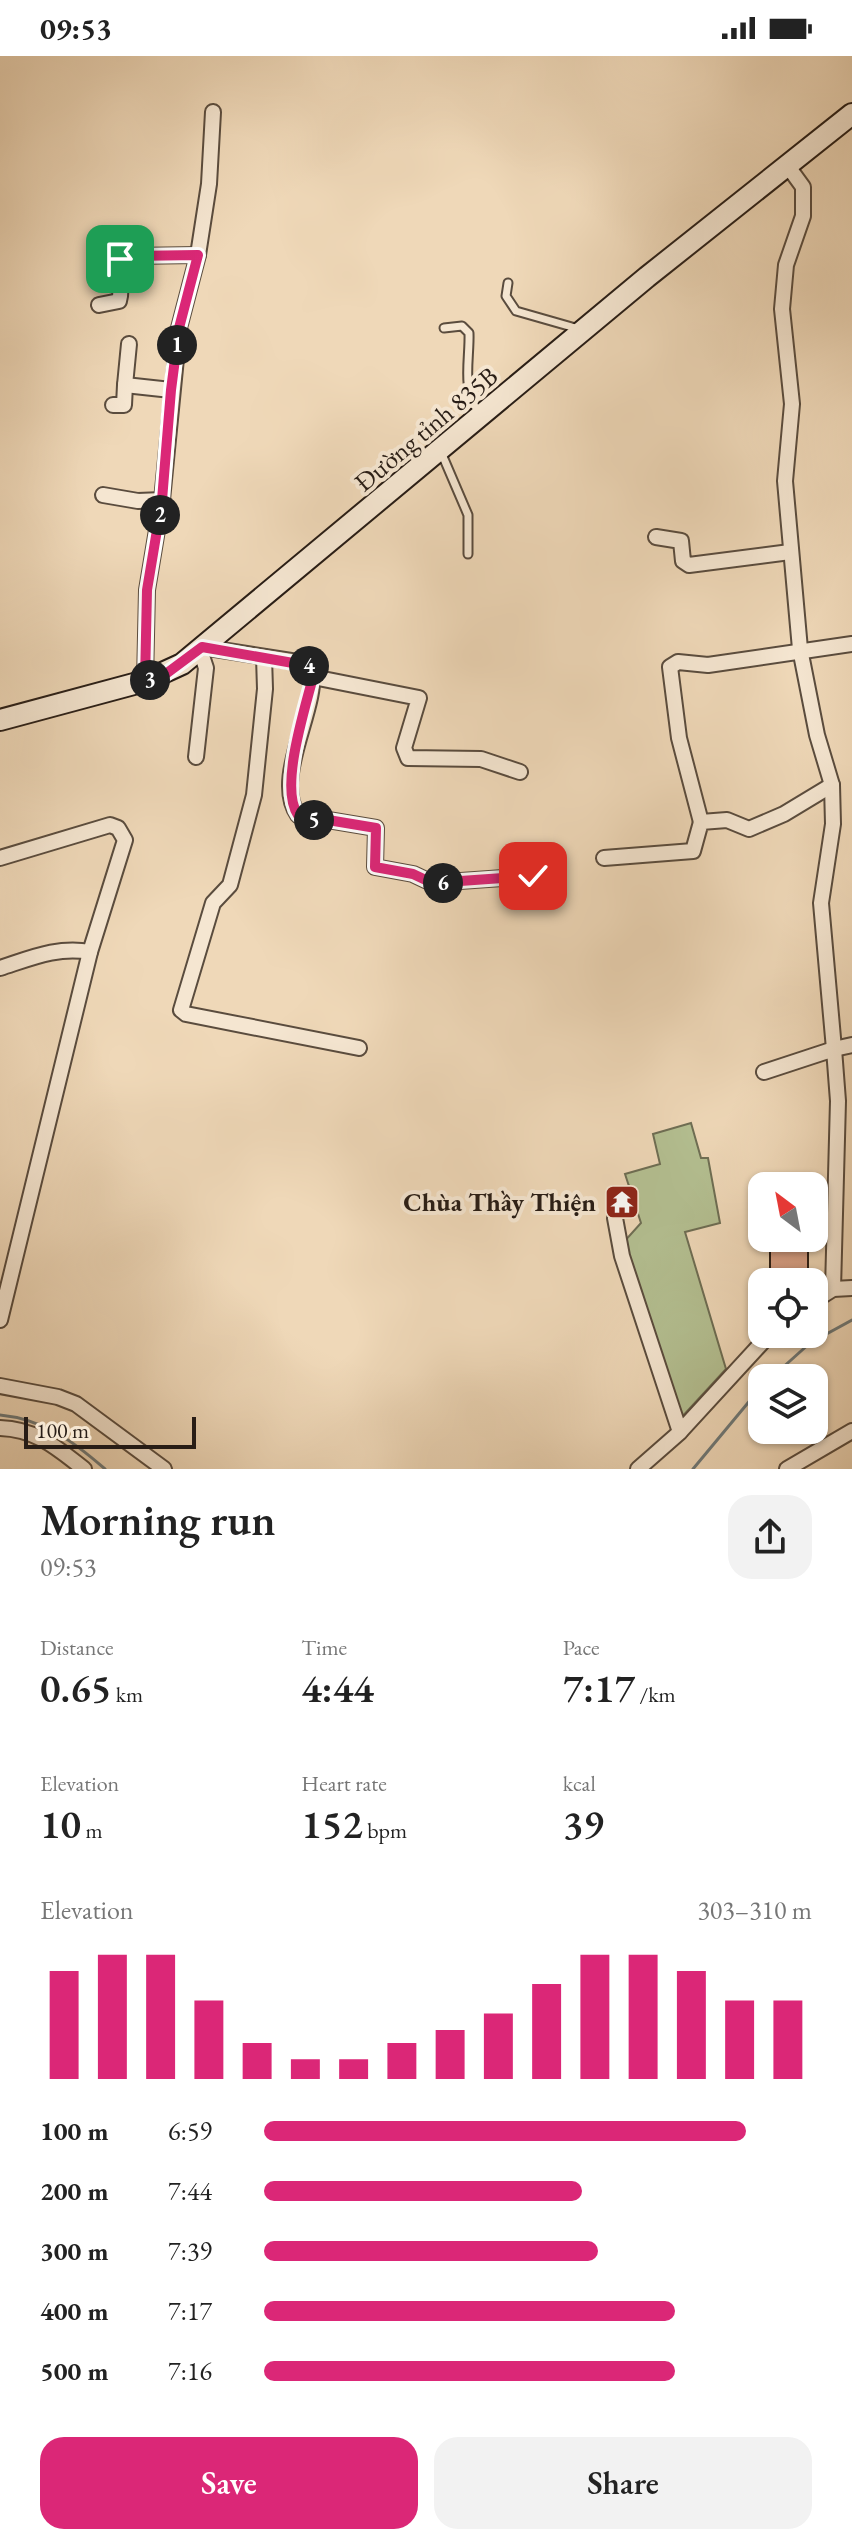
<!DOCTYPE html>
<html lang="en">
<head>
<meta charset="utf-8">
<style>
	body { margin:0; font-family:"EB Garamond",serif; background:#f2f2f2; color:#222; height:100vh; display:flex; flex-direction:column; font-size:30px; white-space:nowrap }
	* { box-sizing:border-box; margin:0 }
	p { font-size:26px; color:#767676 }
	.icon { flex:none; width:44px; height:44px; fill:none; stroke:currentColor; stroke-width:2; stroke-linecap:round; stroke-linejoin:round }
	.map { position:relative; height:1413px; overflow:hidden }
	.sheet { display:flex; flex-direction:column; background:#fff; flex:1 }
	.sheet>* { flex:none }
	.needle { width:52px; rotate:328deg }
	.controls { position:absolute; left:748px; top:1116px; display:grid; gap:16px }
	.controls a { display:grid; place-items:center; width:80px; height:80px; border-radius:16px; background:#fff; box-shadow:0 2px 6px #0004; font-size:40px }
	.scale { position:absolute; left:24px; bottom:20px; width:172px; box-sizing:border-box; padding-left:8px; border:4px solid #281d16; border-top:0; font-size:22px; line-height:28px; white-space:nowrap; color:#281d16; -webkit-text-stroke:6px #f5e6d1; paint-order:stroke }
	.pin { position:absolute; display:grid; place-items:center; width:68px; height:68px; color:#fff; margin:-34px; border-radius:16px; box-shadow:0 4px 12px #0006 }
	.km { position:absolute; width:40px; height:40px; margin:-20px; border-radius:50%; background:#222; color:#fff; font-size:22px; line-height:40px; text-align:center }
	.round { display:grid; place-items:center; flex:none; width:84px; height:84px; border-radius:24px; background:#f2f2f2 }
	.head { display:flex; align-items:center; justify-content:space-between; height:136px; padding:0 40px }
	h1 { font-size:44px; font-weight:600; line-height:60px }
	.figures { display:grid; grid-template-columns:repeat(3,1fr); gap:12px; height:136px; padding:8px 40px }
	.figures div { display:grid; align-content:center }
	.figures b { font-size:40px; font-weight:600 }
	.figures small { font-size:22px; font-weight:400 }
	.figures p { font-size:22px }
	.chart { height:224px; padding:16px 40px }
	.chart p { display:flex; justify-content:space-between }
	.chart svg { width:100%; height:144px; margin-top:8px; stroke:#db2777; stroke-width:6 }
	.cta { display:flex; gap:16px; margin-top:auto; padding:16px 40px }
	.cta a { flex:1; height:92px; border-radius:24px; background:#db2777; color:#fff; font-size:32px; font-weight:600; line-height:92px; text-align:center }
	.cta a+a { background:#f2f2f2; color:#222 }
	ul { padding:0 40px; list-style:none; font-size:26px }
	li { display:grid; grid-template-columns:128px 96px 1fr; align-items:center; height:60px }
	li i { height:20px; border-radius:10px; background:#db2777 }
	.status { display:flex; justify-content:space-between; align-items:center; height:56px; padding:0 40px; background:#fff; direction:ltr }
	.status svg { height:22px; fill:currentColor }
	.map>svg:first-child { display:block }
	.green { fill:#b4c092; stroke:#6e6e54; stroke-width:2 }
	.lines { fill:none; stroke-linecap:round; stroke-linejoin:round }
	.stream { stroke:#6f7978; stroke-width:3 }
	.building { fill:#d9a288; stroke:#281d16; stroke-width:2 }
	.service-casing { stroke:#5a4c3e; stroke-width:11 }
	.minor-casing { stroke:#5a4c3e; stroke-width:18 }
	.secondary-casing { stroke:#281d16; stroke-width:24 }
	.service { stroke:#f5e6d1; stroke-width:7 }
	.minor { stroke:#f5e6d1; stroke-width:14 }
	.secondary { stroke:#f5e6d1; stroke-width:20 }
	.route-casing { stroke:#fff; stroke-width:16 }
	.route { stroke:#db2777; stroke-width:10 }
	.labels { text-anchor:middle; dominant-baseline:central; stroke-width:8; stroke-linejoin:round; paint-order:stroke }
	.street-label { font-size:26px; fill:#281d16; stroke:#f5e6d1 }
	.poi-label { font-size:26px; font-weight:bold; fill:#281d16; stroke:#f5e6d1; text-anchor:end }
</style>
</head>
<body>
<div class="status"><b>09:53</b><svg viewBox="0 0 49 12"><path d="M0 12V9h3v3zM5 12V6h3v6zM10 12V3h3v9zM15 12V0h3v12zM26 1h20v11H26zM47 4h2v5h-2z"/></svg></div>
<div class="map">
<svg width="852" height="1413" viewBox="0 0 852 1413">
	<rect width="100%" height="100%" fill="#efd8b8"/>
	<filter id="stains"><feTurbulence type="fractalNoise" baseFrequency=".0025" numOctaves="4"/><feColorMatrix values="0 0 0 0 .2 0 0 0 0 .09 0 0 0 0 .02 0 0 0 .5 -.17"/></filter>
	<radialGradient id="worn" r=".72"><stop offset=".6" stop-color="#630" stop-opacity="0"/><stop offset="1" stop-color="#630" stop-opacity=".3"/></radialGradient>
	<polygon class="green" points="691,1067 701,1102 708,1102 720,1167 685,1176 726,1313 680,1363 622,1188 641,1167 625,1118 660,1108 653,1078"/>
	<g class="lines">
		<g class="stream">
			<polyline points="771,1322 810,1287 852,1264"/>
			<path d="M0,1359C43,1363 73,1385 105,1413"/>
			<polyline points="693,1413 762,1330"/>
		</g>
	</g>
	<g class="building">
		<polygon points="629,1130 637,1154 624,1158 613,1152 608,1138"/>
		<polygon points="808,1182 808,1218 770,1222 770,1183"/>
	</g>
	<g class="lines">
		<g class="service-casing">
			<g id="service">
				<polyline points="508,227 506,240 516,255 579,273"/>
				<path d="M444,272L462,270L469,277C470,303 461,335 479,356"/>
				<polyline points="441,396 468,459 468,498"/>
				<polyline points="776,1225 816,1224 825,1238"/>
			</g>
		</g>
		<g class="minor-casing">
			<g id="minor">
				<polyline points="787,109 803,131 803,160 786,209 782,253 792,348 785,425 800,593 817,679 832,729 833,768 821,847 834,993 852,989"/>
				<path d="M99,249L119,245C124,229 115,219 120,203L131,200L198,199"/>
				<polyline points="129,288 125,329 171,334"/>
				<polyline points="113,349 124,349 125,329"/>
				<polyline points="103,439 138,445 162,444"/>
				<polyline points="656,481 681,485 683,505 689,509 790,496"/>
				<path d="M202,591L304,607L312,612C318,654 272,722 298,759L376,772L375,811L413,818L432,827L533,820"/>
				<polyline points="195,597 203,603 206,612 196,701"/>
				<polyline points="264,601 265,633 254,739 230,829 213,847 181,954 186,958 359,992"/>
				<polyline points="313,621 419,642 404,692 408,702 481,703 520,716"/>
				<polyline points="145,625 147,534 162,444 179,272 198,199 209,128 213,56"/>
				<polyline points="701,766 679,682 670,611 678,606 708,609 852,588"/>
				<polyline points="0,802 110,769 118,772 125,784 90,896 0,1264"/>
				<polyline points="604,802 693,795 701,766 727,764 749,773 784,758 832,729"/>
				<path d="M0,912C31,902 58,890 90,896"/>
				<polyline points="764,1016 834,993 838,1045 833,1233"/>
				<polyline points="615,1162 622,1200 680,1376"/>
				<polyline points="814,1245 833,1233 852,1232"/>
				<polyline points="0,1330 58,1341 76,1348 164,1413"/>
				<path d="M0,1372C36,1373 57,1392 84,1413"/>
				<polyline points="638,1413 679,1377 770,1278"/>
				<polyline points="787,1413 852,1375"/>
			</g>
		</g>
		<g class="secondary-casing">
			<polyline id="secondary" points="0,664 145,625 182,608 647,221 852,58"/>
		</g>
		<use href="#service" class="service"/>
		<use href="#minor" class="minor"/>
		<use href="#secondary" class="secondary"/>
	</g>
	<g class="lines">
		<g class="route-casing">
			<path id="route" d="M120,203L131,200L198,199L179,272L171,334L162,444L147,534L145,625L163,620L202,591L310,610L313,621C305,653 279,732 298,759L376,772L375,811L413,818L432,827L533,820"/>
		</g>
		<use href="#route" class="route"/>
	</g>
	<defs>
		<g id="temple-square" transform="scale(1.8)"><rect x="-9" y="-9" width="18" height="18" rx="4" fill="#8f2418" stroke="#f5e6d1"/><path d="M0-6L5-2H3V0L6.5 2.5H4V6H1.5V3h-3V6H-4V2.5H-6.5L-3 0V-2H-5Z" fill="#fff"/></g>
	</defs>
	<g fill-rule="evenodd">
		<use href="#temple-square" x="622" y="1146"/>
	</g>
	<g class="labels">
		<g class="street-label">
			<text transform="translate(426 373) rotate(-40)">Đường tỉnh 835B</text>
		</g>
		<g class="poi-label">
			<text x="596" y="1146">Chùa Thầy Thiện</text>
		</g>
	</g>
	<rect width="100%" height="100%" filter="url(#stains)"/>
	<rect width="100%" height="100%" fill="url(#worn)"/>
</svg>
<div class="controls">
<a><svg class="needle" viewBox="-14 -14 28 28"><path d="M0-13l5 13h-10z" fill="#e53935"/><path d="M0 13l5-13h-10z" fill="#767676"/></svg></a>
<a><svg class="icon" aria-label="locate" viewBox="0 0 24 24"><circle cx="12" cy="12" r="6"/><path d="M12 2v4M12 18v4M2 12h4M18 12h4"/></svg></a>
<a><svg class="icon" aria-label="layers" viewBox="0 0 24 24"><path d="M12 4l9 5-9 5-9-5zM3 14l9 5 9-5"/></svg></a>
</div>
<div class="scale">100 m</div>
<div class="pin" style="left:120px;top:203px;background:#1e9e55"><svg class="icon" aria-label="arrive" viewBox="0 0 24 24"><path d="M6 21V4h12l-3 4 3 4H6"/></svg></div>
<div class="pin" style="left:533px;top:820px;background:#d93025"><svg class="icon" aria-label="check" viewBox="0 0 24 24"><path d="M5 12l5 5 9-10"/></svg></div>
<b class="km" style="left:177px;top:289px">1</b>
<b class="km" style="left:160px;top:459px">2</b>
<b class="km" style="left:150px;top:624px">3</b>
<b class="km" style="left:309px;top:610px">4</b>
<b class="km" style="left:314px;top:764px">5</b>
<b class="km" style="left:443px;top:827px">6</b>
</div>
<section class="sheet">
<div class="head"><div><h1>Morning run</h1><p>09:53</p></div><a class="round"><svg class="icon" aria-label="share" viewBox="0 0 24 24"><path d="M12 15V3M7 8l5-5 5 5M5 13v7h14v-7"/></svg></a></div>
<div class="figures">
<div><p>Distance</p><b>0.65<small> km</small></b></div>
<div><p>Time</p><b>4:44</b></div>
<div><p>Pace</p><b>7:17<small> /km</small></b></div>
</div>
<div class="figures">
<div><p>Elevation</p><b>10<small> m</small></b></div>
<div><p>Heart rate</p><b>152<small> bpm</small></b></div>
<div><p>kcal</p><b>39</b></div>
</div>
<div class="chart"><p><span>Elevation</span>303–310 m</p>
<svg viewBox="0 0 160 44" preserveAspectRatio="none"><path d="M5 44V11M15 44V6M25 44V6M35 44V20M45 44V33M55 44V38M65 44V38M75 44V33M85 44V29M95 44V24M105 44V15M115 44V6M125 44V6M135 44V11M145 44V20M155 44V20"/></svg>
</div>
<ul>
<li><b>100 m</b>6:59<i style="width:88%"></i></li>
<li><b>200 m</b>7:44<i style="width:58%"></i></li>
<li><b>300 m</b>7:39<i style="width:61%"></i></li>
<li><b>400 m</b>7:17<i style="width:75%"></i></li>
<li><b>500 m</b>7:16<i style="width:75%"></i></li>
</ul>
<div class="cta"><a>Save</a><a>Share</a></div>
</section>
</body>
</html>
